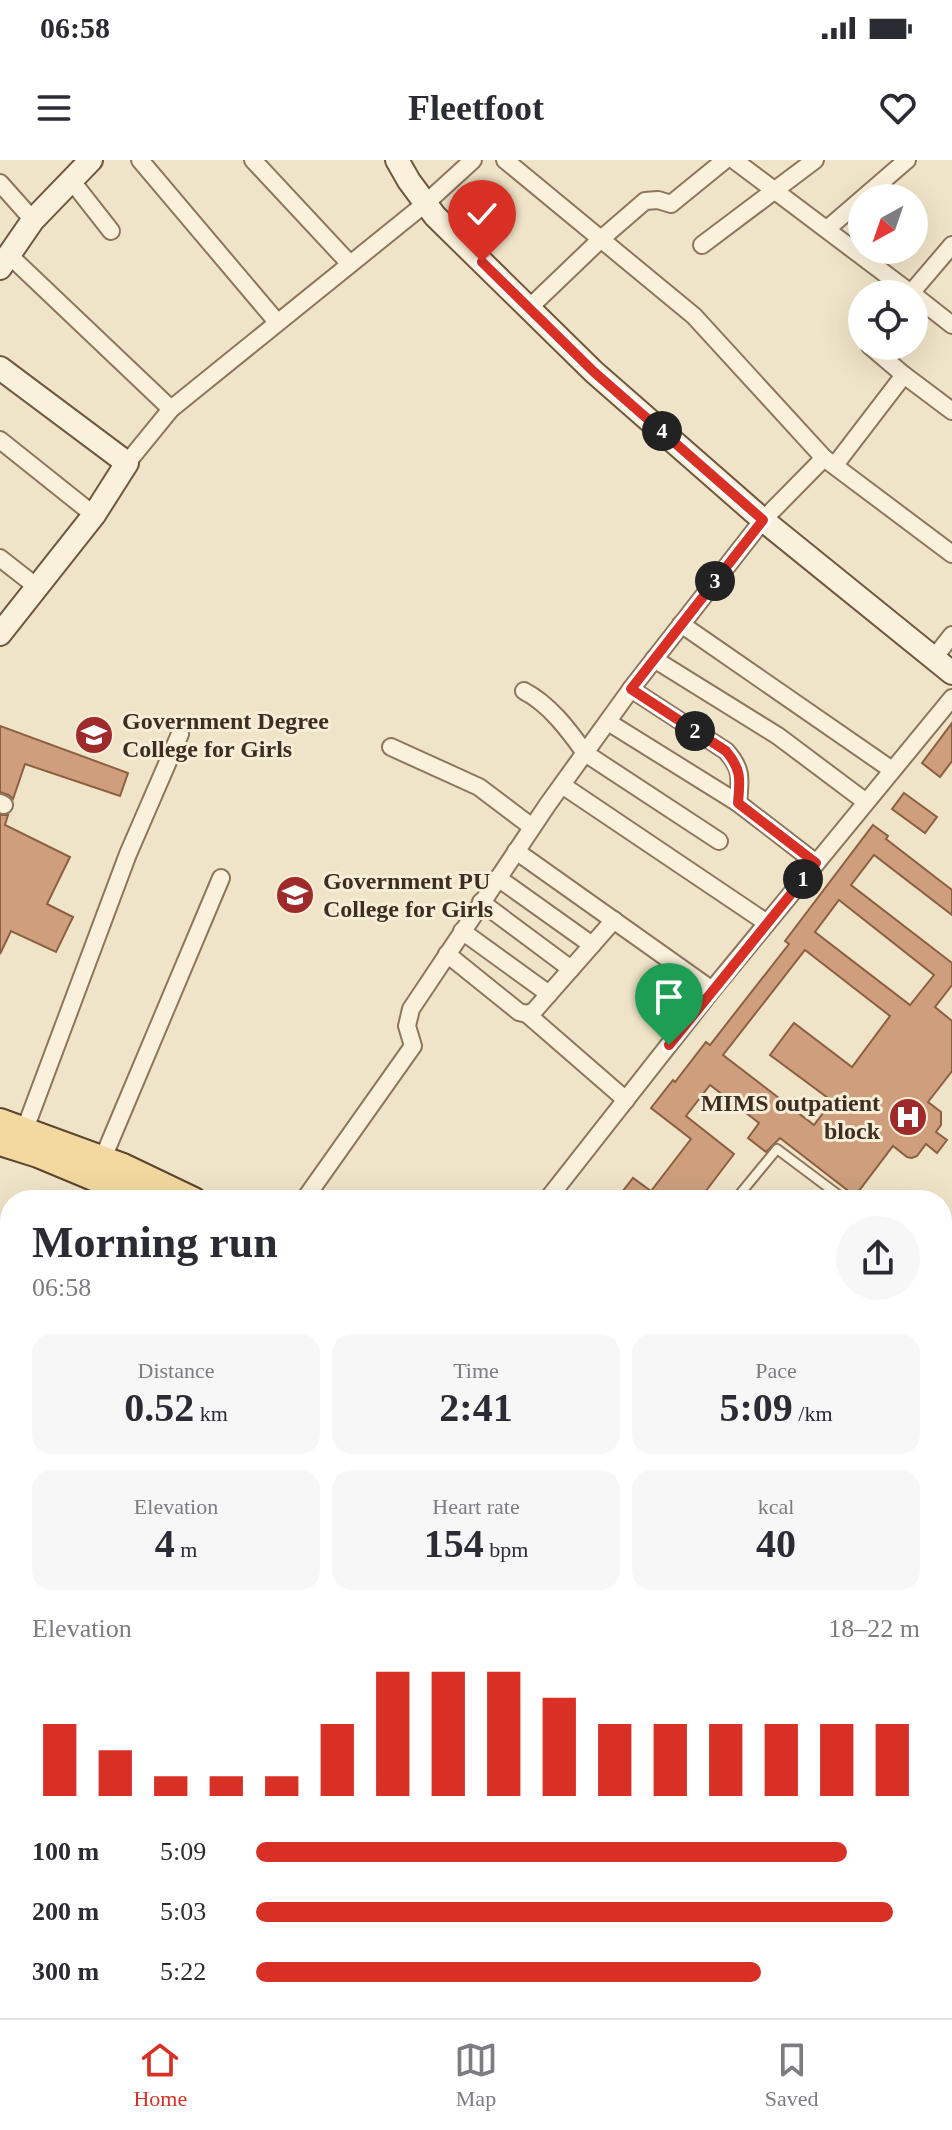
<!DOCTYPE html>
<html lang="en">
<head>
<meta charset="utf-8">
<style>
	body { margin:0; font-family:"Times New Roman",serif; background:#f7f7f7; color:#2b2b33; height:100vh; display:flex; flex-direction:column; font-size:30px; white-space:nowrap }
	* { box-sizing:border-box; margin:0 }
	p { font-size:26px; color:#7c7c81 }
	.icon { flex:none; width:44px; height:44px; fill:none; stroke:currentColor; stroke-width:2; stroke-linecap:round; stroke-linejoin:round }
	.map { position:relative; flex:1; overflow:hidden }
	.sheet { position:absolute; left:0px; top:1030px; width:952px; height:828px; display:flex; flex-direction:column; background:#fff; border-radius:32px 32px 0 0; box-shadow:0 8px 32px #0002 }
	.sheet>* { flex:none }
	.needle { width:52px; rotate:220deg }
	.tools { position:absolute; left:848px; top:24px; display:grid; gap:16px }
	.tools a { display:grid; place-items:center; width:80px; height:80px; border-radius:50%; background:#fff; box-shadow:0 8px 32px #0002; font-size:40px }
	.pin { position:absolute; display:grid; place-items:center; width:68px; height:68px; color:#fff; margin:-82px -34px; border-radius:50% 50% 50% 0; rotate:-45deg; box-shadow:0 0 8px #0007 }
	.pin .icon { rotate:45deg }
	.km { position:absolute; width:40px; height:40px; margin:-20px; border-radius:50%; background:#222; color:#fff; font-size:22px; line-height:40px; text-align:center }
	.round { display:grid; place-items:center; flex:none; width:84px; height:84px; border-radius:42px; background:#f7f7f7 }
	.summary { display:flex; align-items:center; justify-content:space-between; height:136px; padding:0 32px }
	h1 { font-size:44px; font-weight:800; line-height:60px }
	.figures { display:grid; grid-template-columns:repeat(3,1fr); gap:12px; height:136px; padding:8px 32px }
	.figures div { display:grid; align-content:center; border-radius:20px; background:#f7f7f7; text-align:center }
	.figures b { font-size:40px; font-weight:800 }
	.figures small { font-size:22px; font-weight:400 }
	.figures p { font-size:22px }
	.chart { height:224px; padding:16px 32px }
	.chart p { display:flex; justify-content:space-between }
	.chart svg { width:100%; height:144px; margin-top:8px; stroke:#d93025; stroke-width:6 }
	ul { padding:0 32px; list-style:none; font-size:26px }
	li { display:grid; grid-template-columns:128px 96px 1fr; align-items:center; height:60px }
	li i { height:20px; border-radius:10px; background:#d93025 }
	.status { display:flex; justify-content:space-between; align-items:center; height:56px; padding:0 40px; background:#fff; direction:ltr }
	.status svg { height:22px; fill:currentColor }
	header { display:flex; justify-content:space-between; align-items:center; height:104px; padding:0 32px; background:#fff; font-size:36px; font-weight:800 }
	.menu { display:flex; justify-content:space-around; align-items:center; height:112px; border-top:2px solid #e1e1e2; background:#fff; font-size:22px; color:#7c7c81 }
	.menu a { display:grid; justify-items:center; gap:4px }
	.menu .active { color:#d93025 }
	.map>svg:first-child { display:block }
	.green { fill:#c9cf9b }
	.building { fill:#cf9f7d; stroke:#8d5f41; stroke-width:2; fill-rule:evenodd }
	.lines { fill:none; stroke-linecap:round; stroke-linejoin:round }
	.lane-casing { stroke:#8d765c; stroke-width:12 }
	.street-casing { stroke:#8d765c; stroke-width:20 }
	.secondary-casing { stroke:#6f573f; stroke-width:26 }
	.primary-casing { stroke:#5b4430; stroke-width:28 }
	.lane { stroke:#faf1dc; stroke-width:8 }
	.street { stroke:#faf1dc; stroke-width:16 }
	.secondary { stroke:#faf1dc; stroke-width:22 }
	.primary { stroke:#f3d9a0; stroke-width:24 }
	.rail-casing { stroke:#3d2e20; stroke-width:7 }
	.rail { stroke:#f7eed8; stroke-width:4; stroke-dasharray:12; stroke-linecap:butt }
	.route-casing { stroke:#fff; stroke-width:16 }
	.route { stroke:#d93025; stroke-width:10 }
	.labels { text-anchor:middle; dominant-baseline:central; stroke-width:6; stroke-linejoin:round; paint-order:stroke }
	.poi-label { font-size:24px; font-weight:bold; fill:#3d2e20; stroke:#f7eed8; text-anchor:start }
</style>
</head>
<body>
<div class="status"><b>06:58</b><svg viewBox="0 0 49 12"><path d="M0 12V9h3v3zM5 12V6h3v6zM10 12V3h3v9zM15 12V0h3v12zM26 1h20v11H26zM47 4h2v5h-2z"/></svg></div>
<header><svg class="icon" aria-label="menu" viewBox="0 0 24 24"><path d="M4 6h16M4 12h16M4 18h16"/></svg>Fleetfoot<svg class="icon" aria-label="heart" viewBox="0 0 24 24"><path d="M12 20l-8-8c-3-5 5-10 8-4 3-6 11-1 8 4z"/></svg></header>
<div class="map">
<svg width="952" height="1858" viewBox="0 0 952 1858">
	<rect width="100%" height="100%" fill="#f0e4c8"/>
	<polygon class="green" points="942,1625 952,1633 952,1851 945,1858 839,1858 821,1848 942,1848"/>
	<g class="building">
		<polygon points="952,563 952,601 940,617 922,603"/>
		<polygon points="0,566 128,613 120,636 25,604 13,639 9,635 0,632"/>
		<polygon points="904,633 937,657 925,673 892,649"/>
		<polygon points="0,655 8,655 5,665 70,697 47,744 73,757 56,792 11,771 0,794"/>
		<path d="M873,665L888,676L886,679L952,730V755L874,695L851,725L952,803V825L935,847L952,861V911L928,942L941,952V965L936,972L947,980L937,993L926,984L917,996L912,998L907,997L893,986L855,1036L780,978L766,992L748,978L759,963L710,925L686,956L734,994L699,1040H616L633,1018L651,1031L691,979L651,948L673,920L675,922L706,882L710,885L789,784L785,781ZM839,740L934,815L910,845L815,772ZM805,790L890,856L852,907L794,863L770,895L832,941L814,965L723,895Z"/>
	</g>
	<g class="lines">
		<g class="lane-casing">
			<g id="lane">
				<polyline points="735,1040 777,989 845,1040"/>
				<polyline points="942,1112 952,1120"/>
				<polyline points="942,1116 952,1101"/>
			</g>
		</g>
		<g class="street-casing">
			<g id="street">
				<polyline points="140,0 277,162"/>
				<polyline points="253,0 350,104"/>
				<polyline points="505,0 694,156 824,298 952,394"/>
				<polyline points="734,0 912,134"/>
				<polyline points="71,20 111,71"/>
				<polyline points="0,23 33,60"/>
				<polyline points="827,69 907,0"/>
				<polyline points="702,85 815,0"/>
				<polyline points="9,95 171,249"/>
				<polyline points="911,133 952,85"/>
				<polyline points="914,135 952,165"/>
				<polyline points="529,148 601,79 645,41 658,40 671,44 725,0"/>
				<polyline points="870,186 904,215 952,251"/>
				<polyline points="0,280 94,355"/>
				<polyline points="127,303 171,249 426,43 473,0"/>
				<polyline points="835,305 904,215"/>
				<polyline points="0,398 37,427"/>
				<polyline points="681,464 892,610"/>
				<polyline points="934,498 952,475"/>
				<polyline points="654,499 778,576 866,642"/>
				<path d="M631,529L726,591C743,610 740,619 738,643"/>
				<path d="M524,531C549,544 568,569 585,593L719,681"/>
				<polyline points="608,562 738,643 816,703"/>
				<polyline points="391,587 479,627 532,667"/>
				<polyline points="562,625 767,763"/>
				<polyline points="0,643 4,645"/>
				<polyline points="516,691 712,830"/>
				<polyline points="498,718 592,785"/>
				<polyline points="481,742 571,809"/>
				<polyline points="462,771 549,834"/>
				<polyline points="447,794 519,852 527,854 534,851 614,760"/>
				<polyline points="527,854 626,940"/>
				<polyline points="25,969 128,694 180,574"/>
				<polyline points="103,998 221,718"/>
				<polyline points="304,1040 413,886 407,866 411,849 548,644 631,529 763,360 824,298"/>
				<polyline points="547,1040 712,830 952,538"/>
				<polyline points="0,1401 10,1388"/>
				<polyline points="676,1858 684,1848"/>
			</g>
		</g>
		<g class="secondary-casing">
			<g id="secondary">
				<polyline points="397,0 409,21 435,56 594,212 763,360 952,513"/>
				<polyline points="0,108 33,60 91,0"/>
				<polyline points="0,208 127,303 94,355 0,474"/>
				<polyline points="942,1511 952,1499"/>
			</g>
		</g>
		<g class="primary-casing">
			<g id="primary">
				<polyline points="0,961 123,1006 194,1040"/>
				<polyline points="0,983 38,995 146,1040"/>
				<polyline points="942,1581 952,1588"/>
				<polyline points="942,1604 952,1612"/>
			</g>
		</g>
		<use href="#lane" class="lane"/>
		<use href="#street" class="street"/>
		<use href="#secondary" class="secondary"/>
		<use href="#primary" class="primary"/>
		<g class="rail-casing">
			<g id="rail">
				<polyline points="0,1621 10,1623"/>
				<polyline points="0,1635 10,1637"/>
				<polyline points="526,1848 547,1858"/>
				<polyline points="575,1848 596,1858"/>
			</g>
		</g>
		<use href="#rail" class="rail"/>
	</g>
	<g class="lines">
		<g class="route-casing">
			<path id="route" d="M482,102L594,212L763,360L631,529L726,591C742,610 740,620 738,643L816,703L669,885"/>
		</g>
		<use href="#route" class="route"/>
	</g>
	<defs>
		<g id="university-disc" transform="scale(2)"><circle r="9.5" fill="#9e2a2b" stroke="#f7eed8"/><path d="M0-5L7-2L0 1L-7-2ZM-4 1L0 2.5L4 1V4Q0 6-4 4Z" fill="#fff"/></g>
		<g id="hospital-disc" transform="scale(2)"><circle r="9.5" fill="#9e2a2b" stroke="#f7eed8"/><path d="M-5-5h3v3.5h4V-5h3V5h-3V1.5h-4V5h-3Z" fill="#fff"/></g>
	</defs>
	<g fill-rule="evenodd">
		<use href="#university-disc" x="94" y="575"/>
		<use href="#university-disc" x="295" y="735"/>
		<use href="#hospital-disc" x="908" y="957"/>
	</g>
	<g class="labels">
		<g class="poi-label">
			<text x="122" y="561">Government Degree<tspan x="122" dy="28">College for Girls</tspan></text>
			<text x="323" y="721">Government PU<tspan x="323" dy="28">College for Girls</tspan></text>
			<text x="880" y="943" text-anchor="end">MIMS outpatient<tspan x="880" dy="28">block</tspan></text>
		</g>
	</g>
</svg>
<div class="tools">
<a><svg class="needle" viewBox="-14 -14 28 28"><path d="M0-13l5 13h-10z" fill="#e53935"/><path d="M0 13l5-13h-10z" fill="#7c7c81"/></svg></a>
<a><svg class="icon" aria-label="locate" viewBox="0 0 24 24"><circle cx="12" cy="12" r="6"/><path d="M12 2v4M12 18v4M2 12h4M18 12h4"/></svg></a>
</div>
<div class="pin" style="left:669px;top:885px;background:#1e9e55"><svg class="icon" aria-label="arrive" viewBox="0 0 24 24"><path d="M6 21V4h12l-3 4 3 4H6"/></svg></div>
<div class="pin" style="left:482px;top:102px;background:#d93025"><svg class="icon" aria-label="check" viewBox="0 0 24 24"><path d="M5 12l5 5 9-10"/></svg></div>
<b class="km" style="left:803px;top:719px">1</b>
<b class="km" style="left:695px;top:571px">2</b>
<b class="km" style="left:715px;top:421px">3</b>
<b class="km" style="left:662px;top:271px">4</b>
<section class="sheet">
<div class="summary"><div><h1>Morning run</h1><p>06:58</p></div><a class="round"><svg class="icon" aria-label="share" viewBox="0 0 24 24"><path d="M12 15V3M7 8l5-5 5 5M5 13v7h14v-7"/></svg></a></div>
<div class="figures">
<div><p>Distance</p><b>0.52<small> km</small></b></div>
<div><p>Time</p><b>2:41</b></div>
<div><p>Pace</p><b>5:09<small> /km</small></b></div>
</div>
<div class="figures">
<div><p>Elevation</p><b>4<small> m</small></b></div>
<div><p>Heart rate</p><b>154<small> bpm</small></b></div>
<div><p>kcal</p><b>40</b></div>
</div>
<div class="chart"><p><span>Elevation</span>18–22 m</p>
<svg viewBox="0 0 160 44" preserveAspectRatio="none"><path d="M5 44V22M15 44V30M25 44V38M35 44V38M45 44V38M55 44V22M65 44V6M75 44V6M85 44V6M95 44V14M105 44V22M115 44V22M125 44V22M135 44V22M145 44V22M155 44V22"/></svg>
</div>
<ul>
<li><b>100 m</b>5:09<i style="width:89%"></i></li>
<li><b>200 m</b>5:03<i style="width:96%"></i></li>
<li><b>300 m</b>5:22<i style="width:76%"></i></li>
</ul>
</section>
</div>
<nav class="menu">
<a class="active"><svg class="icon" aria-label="home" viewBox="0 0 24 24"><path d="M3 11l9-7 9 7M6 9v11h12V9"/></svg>Home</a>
<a><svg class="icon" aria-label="map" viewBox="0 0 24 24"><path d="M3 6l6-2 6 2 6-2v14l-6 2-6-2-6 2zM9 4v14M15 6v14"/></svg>Map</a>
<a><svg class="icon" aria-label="saved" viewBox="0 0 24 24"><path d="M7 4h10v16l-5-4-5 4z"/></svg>Saved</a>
</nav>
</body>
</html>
